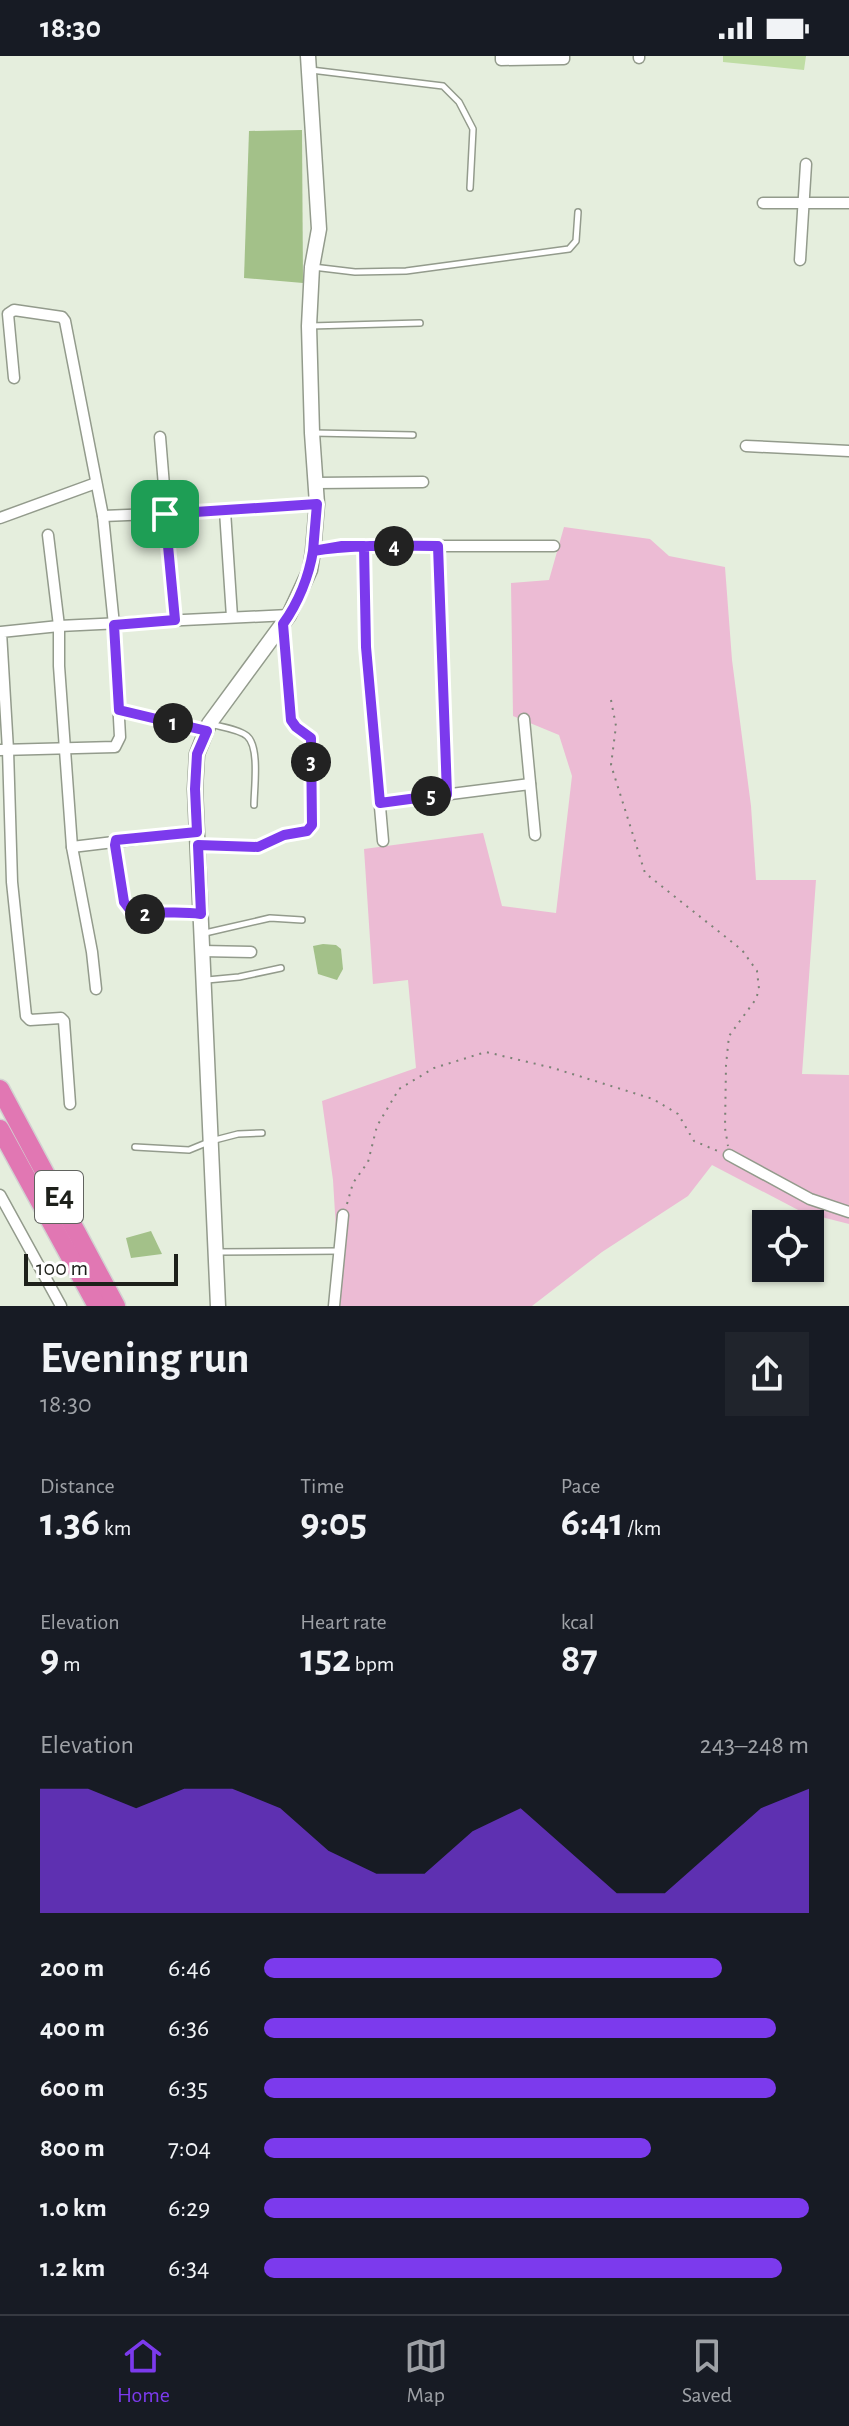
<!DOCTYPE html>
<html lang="en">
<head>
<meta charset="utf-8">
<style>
	body { margin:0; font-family:"Alegreya Sans",sans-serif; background:#20242c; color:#f1f3f6; height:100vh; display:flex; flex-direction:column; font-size:30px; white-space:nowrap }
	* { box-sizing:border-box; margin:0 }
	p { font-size:26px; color:#9ea1a6 }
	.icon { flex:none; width:44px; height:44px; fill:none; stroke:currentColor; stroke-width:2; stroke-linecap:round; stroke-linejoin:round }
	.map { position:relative; height:1250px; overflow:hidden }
	.side { display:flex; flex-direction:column; background:#171b24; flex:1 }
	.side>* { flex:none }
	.controls { position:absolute; left:752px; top:1154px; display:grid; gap:16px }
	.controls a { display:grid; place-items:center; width:72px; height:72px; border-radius:0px; background:#171b24; box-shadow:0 2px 6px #0004; font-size:40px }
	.scale { position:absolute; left:24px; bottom:20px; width:154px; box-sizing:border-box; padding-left:8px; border:4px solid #1d201a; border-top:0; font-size:22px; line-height:28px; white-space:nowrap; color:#1d201a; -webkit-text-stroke:6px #fff; paint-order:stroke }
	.pin { position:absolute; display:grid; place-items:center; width:68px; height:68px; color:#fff; margin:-34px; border-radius:16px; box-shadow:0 4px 12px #0006 }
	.km { position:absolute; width:40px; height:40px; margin:-20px; border-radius:50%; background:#222; color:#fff; font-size:22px; line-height:40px; text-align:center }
	.round { display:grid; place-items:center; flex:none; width:84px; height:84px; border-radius:0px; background:#20242c }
	.summary { display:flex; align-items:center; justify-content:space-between; height:136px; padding:0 40px }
	h1 { font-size:44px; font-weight:700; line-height:60px }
	.metrics { display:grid; grid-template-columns:repeat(3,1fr); gap:12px; height:136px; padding:8px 40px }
	.metrics div { display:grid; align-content:center }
	.metrics b { font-size:40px; font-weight:700 }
	.metrics small { font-size:22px; font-weight:400 }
	.metrics p { font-size:22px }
	.chart { height:224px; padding:16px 40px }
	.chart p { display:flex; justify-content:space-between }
	.chart svg { width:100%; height:144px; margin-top:8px; fill:#7c3aed; opacity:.7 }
	ul { padding:0 40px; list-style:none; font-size:26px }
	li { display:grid; grid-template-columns:128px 96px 1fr; align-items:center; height:60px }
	li i { height:20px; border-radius:10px; background:#7c3aed }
	.status { display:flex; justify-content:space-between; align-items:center; height:56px; padding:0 40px; background:#171b24; direction:ltr }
	.status svg { height:22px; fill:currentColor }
	.menu { display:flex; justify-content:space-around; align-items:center; height:112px; border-top:2px solid #363941; background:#171b24; font-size:22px; color:#9ea1a6 }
	.menu a { display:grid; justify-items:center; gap:4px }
	.menu .selected { color:#7c3aed }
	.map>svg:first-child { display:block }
	.green { fill:#ecbbd4 }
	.water { fill:#a3c189 }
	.building { fill:#bfdda4 }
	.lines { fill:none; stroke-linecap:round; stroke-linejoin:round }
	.lane-casing { stroke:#939b8c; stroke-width:8 }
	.street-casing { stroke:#939b8c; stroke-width:13 }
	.secondary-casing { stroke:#939b8c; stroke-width:17 }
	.highway-casing { stroke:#d2d2d1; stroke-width:21 }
	.path { stroke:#7c8276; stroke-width:2; stroke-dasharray:2 6; stroke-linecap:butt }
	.lane { stroke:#fff; stroke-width:5 }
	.street { stroke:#fff; stroke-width:10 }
	.secondary { stroke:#fff; stroke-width:14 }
	.highway { stroke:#e177b3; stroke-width:18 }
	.route-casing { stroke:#fff; stroke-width:16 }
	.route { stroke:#7c3aed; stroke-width:10 }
	.labels { text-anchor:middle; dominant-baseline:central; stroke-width:7; stroke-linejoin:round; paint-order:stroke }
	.shield { fill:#fff; stroke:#61635f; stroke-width:2 }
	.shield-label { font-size:30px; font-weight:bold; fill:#1d201a }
</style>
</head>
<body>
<div class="status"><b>18:30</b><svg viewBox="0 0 49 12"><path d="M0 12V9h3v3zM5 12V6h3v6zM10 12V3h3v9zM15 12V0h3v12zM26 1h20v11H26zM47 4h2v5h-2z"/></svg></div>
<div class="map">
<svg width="849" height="1250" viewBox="0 0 849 1250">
	<rect width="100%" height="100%" fill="#e5eedd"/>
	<polygon class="green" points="564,471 650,483 669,500 725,511 732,604 751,750 756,824 816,824 802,1018 849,1019 849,1168 802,1156 712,1109 688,1140 602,1196 532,1250 336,1250 337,1190 333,1124 322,1045 416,1012 408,924 373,928 364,793 483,777 502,850 556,857 572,720 559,679 513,660 511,527 549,524"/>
	<g class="water">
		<polygon points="302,74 303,227 244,222 249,75"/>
		<polygon points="323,888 336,889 341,893 343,913 337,924 318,918 313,890"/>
		<polygon points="151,1175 162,1198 131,1202 126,1182"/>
	</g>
	<polygon class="building" points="723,0 806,0 804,14 723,6"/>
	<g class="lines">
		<g class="lane-casing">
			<g id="lane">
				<polyline points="311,14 443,30 459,46 473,73 470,132"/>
				<polyline points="313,211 355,216 406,215 569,193 576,185 578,156"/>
				<polyline points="310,270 420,267"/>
				<polyline points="313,377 413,379"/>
				<polyline points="120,654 203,674"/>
				<path d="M210,668C221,671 239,673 247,680C260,691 254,733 254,749"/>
				<path d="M116,786L124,846L131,855C154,859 177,853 200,858"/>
				<polyline points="199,789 258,791 284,779 307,775 312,769 311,682 296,671 291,664 284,572"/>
				<polyline points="205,877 270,862 302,864"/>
				<polyline points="207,924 239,921 281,912"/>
				<polyline points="135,1091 189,1094 211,1085 238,1078 262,1077"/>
				<polyline points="217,1196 339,1195"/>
			</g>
		</g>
		<g class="street-casing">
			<g id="street">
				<polyline points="501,0 501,4 564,3 564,0"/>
				<polyline points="639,0 639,2"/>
				<polyline points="763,147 849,147"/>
				<polyline points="800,204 806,108"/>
				<polyline points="160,381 175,564"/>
				<polyline points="746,390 849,395"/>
				<polyline points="315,427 423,426"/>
				<polyline points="225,455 232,561"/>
				<polyline points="103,460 225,455 317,448"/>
				<polyline points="0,462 96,427"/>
				<polyline points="48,479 59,570 59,610 72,791 92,896 96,933"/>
				<polyline points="364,490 366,591 383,785"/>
				<polyline points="438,490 447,738"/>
				<polyline points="313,495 342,490 554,490"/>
				<polyline points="524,663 535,779"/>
				<polyline points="0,694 115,691 120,681 114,569 103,460 65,265 62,261 14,254 8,258 14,322"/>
				<polyline points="380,747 530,728"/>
				<polyline points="72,791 197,776"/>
				<polyline points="202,895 251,896"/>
				<polyline points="70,1048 64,965 61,962 30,964 26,960 12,826 8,694 1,576 59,570 289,559"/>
				<polyline points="729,1099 810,1143 849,1156"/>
				<polyline points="0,1139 61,1250"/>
				<polyline points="334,1250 343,1159"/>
			</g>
		</g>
		<g class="secondary-casing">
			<polyline id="secondary" points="218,1250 195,733 197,698 209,668 289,559 310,514 313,495 317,448 312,377 309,270 312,211 319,173 308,0"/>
		</g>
		<g class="highway-casing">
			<g id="highway">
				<polyline points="0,1033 116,1250"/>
				<polyline points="0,1073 97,1250"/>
			</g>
		</g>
		<g class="path">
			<polyline points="611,644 616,670 611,709 645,817 742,894 757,915 759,933 756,943 729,980 726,1009 725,1072 728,1090"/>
			<polyline points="347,1148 353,1127 368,1106 377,1070 399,1033 434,1012 486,996 553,1012 653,1043 678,1058 694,1085 720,1096"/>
		</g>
		<use href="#lane" class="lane"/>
		<use href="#street" class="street"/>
		<use href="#secondary" class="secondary"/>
		<use href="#highway" class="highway"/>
	</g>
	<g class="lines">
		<g class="route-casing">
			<path id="route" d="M165,458L175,564L114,569L119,654L207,675L197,698L195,733L197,776L116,784L115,789L124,846L131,855C154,859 177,854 201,858L198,789L258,791L284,779L307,775L312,769L311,682L296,671L291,664L283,568C298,547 309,520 313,495C355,488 396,490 438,490L447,738L380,747L366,591L364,490H342L313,495L317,448L165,458"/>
		</g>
		<use href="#route" class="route"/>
	</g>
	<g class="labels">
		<rect class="shield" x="35" y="1115" width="48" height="52" rx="6"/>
		<g class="shield-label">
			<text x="59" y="1141">E4</text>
		</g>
	</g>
</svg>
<div class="controls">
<a><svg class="icon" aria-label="locate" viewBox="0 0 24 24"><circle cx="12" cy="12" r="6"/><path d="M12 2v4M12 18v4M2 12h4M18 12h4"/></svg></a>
</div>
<div class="scale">100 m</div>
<div class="pin" style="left:165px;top:458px;background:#1e9e55"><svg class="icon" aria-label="arrive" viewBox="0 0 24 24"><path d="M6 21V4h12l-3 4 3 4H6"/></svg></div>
<b class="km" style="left:173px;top:667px">1</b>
<b class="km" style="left:145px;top:858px">2</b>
<b class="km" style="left:311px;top:706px">3</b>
<b class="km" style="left:394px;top:490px">4</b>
<b class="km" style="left:431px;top:740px">5</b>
</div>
<section class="side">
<div class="summary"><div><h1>Evening run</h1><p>18:30</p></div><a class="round"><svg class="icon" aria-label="share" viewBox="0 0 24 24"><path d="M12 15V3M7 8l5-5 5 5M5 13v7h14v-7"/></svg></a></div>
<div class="metrics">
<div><p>Distance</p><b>1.36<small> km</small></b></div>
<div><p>Time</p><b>9:05</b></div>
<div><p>Pace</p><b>6:41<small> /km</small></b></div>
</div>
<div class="metrics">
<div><p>Elevation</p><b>9<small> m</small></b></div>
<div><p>Heart rate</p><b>152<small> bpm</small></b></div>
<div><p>kcal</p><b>87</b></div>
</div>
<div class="chart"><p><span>Elevation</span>243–248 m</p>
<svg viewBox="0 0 160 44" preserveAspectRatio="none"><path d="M0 44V6L10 6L20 12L30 6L40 6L50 12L60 25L70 32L80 32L90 19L100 12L110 25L120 38L130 38L140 25L150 12L160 6V44z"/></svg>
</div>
<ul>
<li><b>200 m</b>6:46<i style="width:84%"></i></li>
<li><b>400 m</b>6:36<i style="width:94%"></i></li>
<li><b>600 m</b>6:35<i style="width:94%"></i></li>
<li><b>800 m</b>7:04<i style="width:71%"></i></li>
<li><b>1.0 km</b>6:29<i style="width:100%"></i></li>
<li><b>1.2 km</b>6:34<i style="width:95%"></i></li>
</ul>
</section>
<nav class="menu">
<a class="selected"><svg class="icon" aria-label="home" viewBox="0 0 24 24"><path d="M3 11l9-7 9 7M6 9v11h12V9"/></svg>Home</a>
<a><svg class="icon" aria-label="map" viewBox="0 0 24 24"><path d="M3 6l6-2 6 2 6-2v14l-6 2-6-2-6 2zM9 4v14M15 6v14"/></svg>Map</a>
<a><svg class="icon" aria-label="saved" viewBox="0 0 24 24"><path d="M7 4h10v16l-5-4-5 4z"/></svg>Saved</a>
</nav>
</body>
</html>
